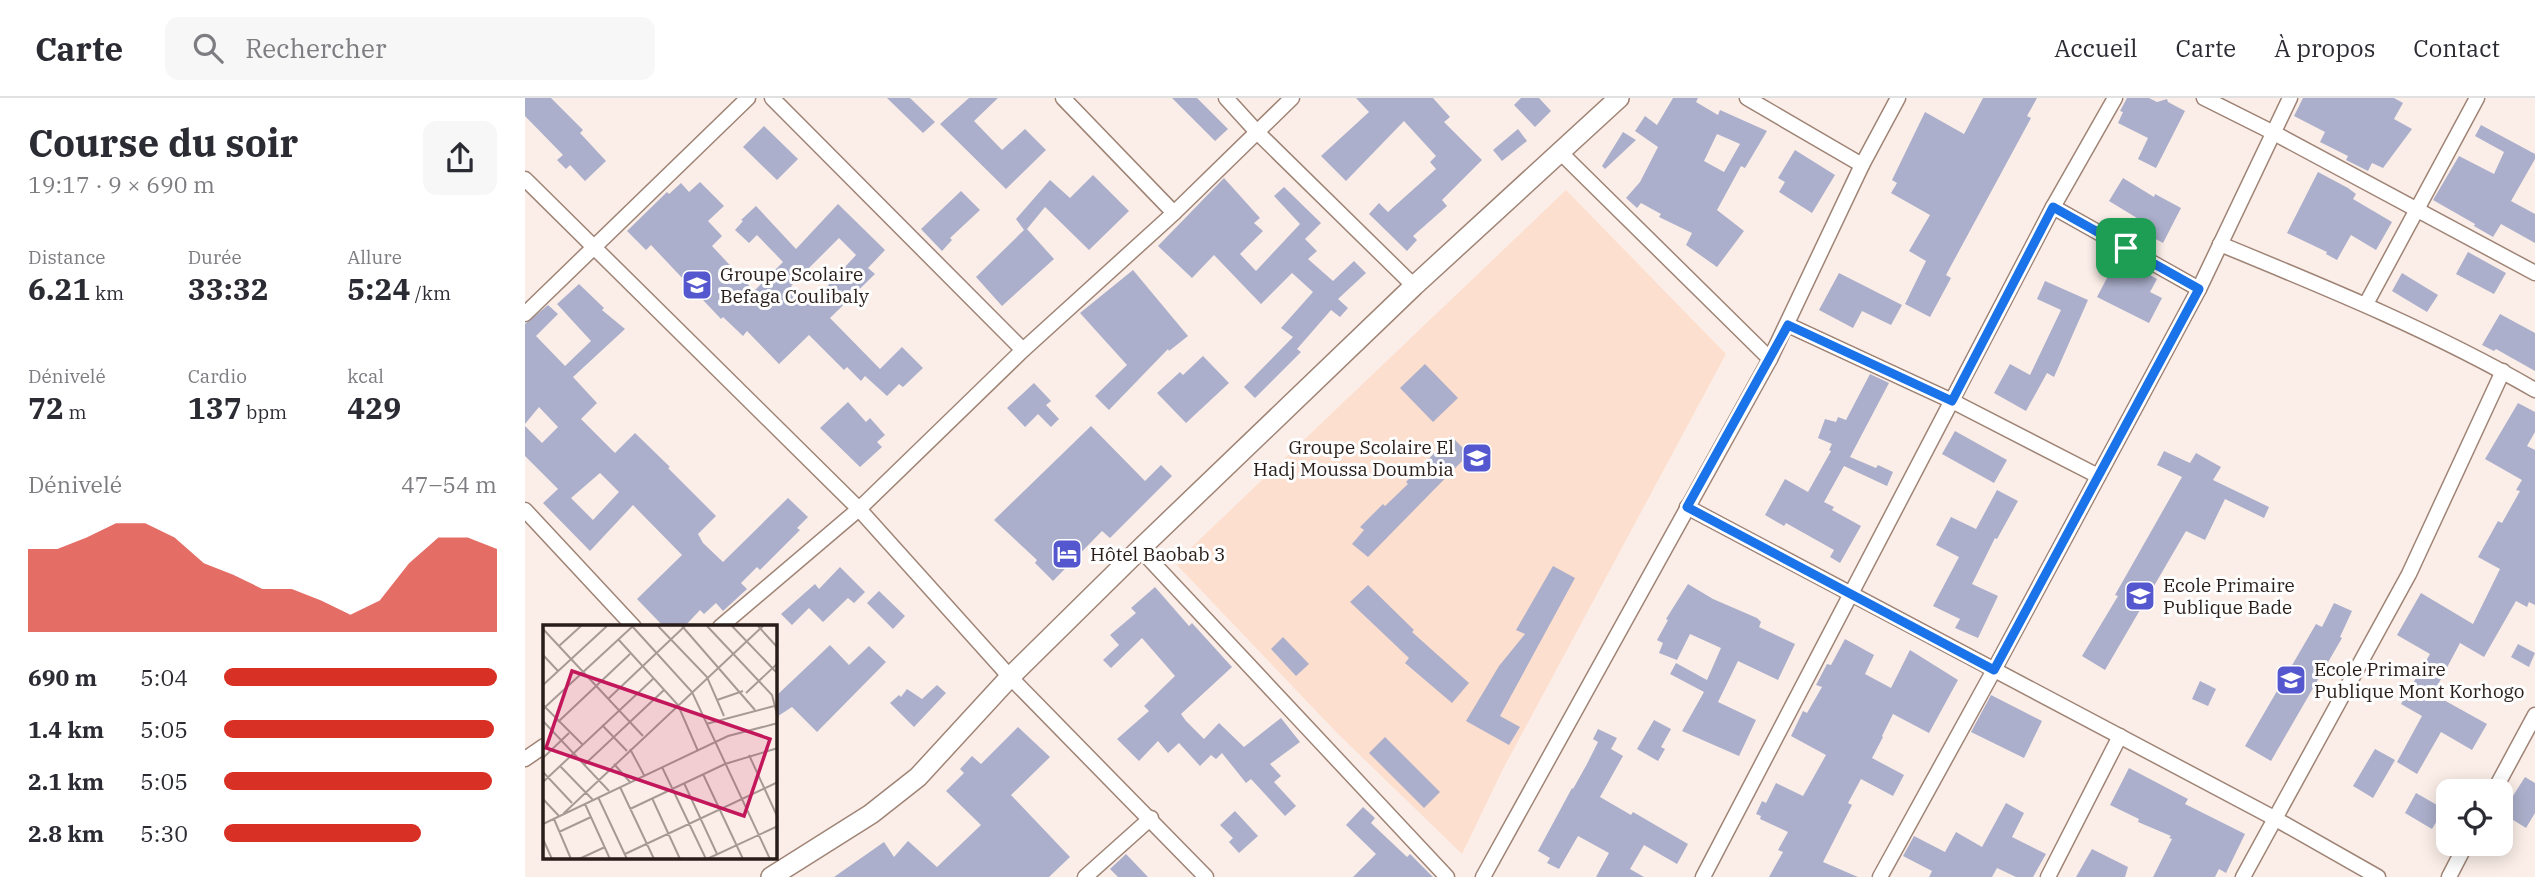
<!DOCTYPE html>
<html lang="fr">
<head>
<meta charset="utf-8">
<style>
	body { margin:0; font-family:"IBM Plex Serif",serif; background:#f7f7f7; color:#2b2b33; height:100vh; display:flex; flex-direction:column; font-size:26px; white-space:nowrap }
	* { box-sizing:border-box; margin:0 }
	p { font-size:23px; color:#7c7c81 }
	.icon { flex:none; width:38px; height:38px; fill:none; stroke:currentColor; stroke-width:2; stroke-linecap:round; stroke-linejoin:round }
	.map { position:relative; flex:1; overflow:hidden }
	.sheet { display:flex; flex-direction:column; background:#fff; width:525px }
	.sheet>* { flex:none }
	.buttons { position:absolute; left:1911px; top:681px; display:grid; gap:14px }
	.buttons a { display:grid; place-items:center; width:77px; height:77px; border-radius:14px; background:#fff; box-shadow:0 4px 18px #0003; font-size:35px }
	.pin { position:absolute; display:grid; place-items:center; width:60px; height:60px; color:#fff; margin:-30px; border-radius:14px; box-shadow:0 4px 10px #0006 }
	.round { display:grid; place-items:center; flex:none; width:74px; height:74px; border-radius:14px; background:#f7f7f7 }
	.head { display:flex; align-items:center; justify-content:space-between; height:119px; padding:0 28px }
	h1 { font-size:38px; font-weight:700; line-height:52px }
	.figures { display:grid; grid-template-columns:repeat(3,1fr); gap:10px; height:119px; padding:7px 28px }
	.figures div { display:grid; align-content:center }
	.figures b { font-size:30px; font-weight:700 }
	.figures small { font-size:19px; font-weight:400 }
	.figures p { font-size:19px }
	.chart { height:196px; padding:14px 28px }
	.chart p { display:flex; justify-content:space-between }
	.chart svg { width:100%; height:126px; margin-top:7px; fill:#d93025; opacity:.7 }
	ul { padding:0 28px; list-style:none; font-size:23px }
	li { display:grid; grid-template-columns:112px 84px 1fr; align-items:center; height:52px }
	li i { height:18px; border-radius:9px; background:#d93025 }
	header { display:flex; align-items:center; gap:42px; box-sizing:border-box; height:98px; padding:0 35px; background:#fff; border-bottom:2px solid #e1e1e2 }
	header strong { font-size:33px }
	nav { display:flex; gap:38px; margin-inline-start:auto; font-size:24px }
	.search { width:490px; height:63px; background:#f7f7f7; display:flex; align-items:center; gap:18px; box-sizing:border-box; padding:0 24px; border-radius:14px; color:#7c7c81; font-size:26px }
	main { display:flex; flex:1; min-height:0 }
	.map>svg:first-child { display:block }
	.built { fill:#fddfcf }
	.building { fill:#abafcb; fill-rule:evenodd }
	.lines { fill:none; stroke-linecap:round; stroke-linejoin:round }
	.street-casing { stroke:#9f8476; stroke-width:17 }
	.secondary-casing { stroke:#9f8476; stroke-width:22 }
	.street { stroke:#fff; stroke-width:14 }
	.secondary { stroke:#fff; stroke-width:19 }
	.route-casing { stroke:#fff; stroke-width:14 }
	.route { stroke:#1a73e8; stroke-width:9 }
	.labels { text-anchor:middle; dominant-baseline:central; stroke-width:6; stroke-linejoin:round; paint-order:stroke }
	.poi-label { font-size:19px; fill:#281d18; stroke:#fefefe; text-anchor:start }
	.inset-road { fill:none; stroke:#a79a95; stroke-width:2 }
	.view { fill:#c2185b; fill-opacity:0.15; stroke:#c2185b; stroke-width:3.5 }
	.inset-edge { fill:none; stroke:#281d18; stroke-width:3.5 }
</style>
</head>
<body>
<header>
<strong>Carte</strong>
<div class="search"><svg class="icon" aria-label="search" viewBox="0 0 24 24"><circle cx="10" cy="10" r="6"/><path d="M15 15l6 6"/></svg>Rechercher</div>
<nav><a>Accueil</a><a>Carte</a><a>À propos</a><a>Contact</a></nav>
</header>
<main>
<section class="sheet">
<div class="head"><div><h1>Course du soir</h1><p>19:17 · 9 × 690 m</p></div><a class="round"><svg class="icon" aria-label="share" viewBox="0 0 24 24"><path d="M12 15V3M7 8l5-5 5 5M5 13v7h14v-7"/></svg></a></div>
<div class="figures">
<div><p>Distance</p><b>6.21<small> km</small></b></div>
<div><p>Durée</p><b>33:32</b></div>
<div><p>Allure</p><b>5:24<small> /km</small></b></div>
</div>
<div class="figures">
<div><p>Dénivelé</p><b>72<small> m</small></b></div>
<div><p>Cardio</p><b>137<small> bpm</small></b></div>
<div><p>kcal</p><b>429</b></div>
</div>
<div class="chart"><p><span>Dénivelé</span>47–54 m</p>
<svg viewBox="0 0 160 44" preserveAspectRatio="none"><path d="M0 44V15L10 15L20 11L30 6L40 6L50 11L60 20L70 24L80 29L90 29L100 33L110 38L120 33L130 20L140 11L150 11L160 15V44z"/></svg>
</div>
<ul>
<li><b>690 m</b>5:04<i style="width:100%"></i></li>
<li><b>1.4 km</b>5:05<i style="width:99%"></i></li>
<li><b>2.1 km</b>5:05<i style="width:98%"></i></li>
<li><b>2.8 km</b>5:30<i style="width:72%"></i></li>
</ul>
</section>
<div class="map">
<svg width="2010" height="779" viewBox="0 0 2010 779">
	<rect width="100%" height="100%" fill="#fbeee8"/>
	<polygon class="built" points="1041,92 1201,256 978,671 937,756 812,635 650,465"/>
	<g class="building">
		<polygon points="0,0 26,0 58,32 55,35 81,63 60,83 45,67 41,71 32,62 38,57 0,18"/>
		<polygon points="362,0 385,0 410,24 398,35"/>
		<polygon points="444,0 473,0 449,23 477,52 500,31 521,52 481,91 415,26"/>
		<polygon points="647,0 672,0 703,31 690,43"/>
		<polygon points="831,0 908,0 925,19 919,24 957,62 917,102 922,108 888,138 892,142 882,153 844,116 854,105 863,114 911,71 905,64 911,58 879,23 821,83 796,58 844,14"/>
		<polygon points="996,0 1014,0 1026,13 1010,29 989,7"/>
		<path d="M1148,0H1173L1171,4L1193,17L1195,12L1242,33L1220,70L1216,68L1192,112L1219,133L1192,169L1161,147L1167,135L1134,119L1136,116L1116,105L1112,110L1101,100L1115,84L1133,49L1110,33L1120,18L1132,27ZM1192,36L1215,46L1199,74L1179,63Z"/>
		<polygon points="1458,0 1512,0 1502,18 1506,20 1421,177 1426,180 1405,219 1380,206 1401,163 1384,153 1405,117 1366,95 1372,85 1367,82 1400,14 1439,36"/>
		<polygon points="1602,0 1624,0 1632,4 1642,1 1643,4 1660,13 1631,70 1613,61 1623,40 1593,25 1598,14 1595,13"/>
		<polygon points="1778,0 1869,0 1878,5 1869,21 1887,31 1858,70 1847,65 1843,73 1821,62 1823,58 1795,44 1800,34 1769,18"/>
		<polygon points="1956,27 2010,56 2010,61 1986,103 2010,116 2010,145 1976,126 1968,139 1949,128 1950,126 1908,102 1934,58 1969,76 1979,54 1950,38"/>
		<polygon points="239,28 273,61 252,82 218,49"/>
		<polygon points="993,31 1002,43 977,63 968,52"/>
		<polygon points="1098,34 1111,42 1080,71 1077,68"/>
		<polygon points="1270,52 1310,77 1287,115 1254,94 1260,84 1253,80"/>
		<polygon points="1793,74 1823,90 1831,96 1828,101 1867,124 1851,152 1826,137 1812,162 1801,156 1802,154 1762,135"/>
		<polygon points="568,77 604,113 564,152 520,109 502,131 529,161 477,208 451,179 499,132 491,121 525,82 545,100"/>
		<polygon points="699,80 735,120 729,125 738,133 715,156 731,173 775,126 749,98 759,89 796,125 780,141 792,153 783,161 808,183 829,163 841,175 813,201 823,210 815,219 806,212 772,251 776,254 730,300 719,289 768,239 756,230 788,194 767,175 736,206 689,157 667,180 633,148"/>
		<polygon points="1598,80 1629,99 1630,96 1656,110 1638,145 1607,128 1612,120 1584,103"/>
		<path d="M175,84L199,108L183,123L197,138L187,148L229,193L258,164L232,137L224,145L210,132L218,123L216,122L231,108L271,151L313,106L360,152L343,170L350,176L305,220L355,271L377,249L398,270L378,289L374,286L362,298L340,278L336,283L322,269L319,272L284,237L254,266L222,233L218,238L198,219L196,221L126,147L121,152L102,133L142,94L144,96L156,85L164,94ZM314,140L331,157L285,207L266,188Z"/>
		<polygon points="436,93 455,112 425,140 427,142 417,153 396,131"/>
		<polygon points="1943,154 1981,175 1969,196 1931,176"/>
		<polygon points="1593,159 1632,181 1625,194 1637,200 1624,225 1572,199"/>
		<polygon points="608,172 663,238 644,253 643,251 584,312 570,298 602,267 555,215"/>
		<polygon points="1314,175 1377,207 1366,227 1337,213 1328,230 1294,212"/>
		<polygon points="1877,175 1913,197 1902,214 1867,193"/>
		<polygon points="1520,183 1563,202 1529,279 1522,275 1501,313 1469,295 1485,266 1505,277 1536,212 1512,201"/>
		<path d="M54,186L79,210L77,212L100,231L48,279L72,305L56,321L90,355L110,335L145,369L143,370L191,418L173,436L178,445L198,464L263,400L283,419L272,430L275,432L235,472L232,469L216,485L222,491L198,513L191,505L179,516L175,512L159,529H139L112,501L157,457L108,407L65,453L18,405L33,391L0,358V328L17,345L33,329L14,309L0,326V226L23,207L33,216L11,238L40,268L66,243L32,206ZM75,375L94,394L68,422L46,400Z"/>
		<polygon points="1975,216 2010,235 2010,273 1971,251 1969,253 1957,247"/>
		<polygon points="678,258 704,285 661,325 632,295 655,274 658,277"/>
		<polygon points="900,266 933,300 908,324 875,290"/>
		<polygon points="1345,276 1364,285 1325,359 1351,370 1353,367 1368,374 1362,388 1319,368 1299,404 1309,409 1307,412 1336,428 1315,465 1305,459 1309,452 1261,425 1259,428 1240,417 1260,381 1283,394 1306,353 1304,352 1307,346 1293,340 1300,321 1311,324 1313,319 1321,322"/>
		<polygon points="509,285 526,303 521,307 534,321 526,329 513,316 500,329 482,310"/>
		<polygon points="323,304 341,324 345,320 360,337 352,344 357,349 335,369 295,330"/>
		<polygon points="1993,305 2010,314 2010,334 2002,348 2010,352 2010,507 2004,504 2002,509 1991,503 1959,559 1935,545 1908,596 1962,626 1947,652 1916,634 1892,676 1872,664 1897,618 1876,606 1905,556 1872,537 1896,495 1948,526 1975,471 1953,459 1973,423 1977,425 1995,393 1991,392 1997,382 1960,361"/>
		<polygon points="566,328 620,383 636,367 647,378 585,440 577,433 528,483 510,465 512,462 469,422"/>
		<polygon points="1430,333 1482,362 1469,385 1417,356"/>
		<polygon points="926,338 944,356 843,459 827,446 839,432 835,429 858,406 860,408 883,386 881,384"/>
		<polygon points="1639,353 1665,365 1671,355 1696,369 1688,382 1744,409 1739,420 1700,401 1680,442 1661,433 1580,572 1557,558 1593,498 1590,497 1657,379 1632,367"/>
		<polygon points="1472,392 1493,403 1472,441 1470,440 1447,486 1473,498 1453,540 1430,530 1435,521 1408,508 1434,459 1411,447 1426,419 1451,431"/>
		<polygon points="1028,468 1050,480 975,618 995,629 984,647 941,623 974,568 1000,536 991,532"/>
		<polygon points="315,469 340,494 329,505 323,500 298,524 284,510 267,527 256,516 290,486 294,491"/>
		<polygon points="1163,486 1188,501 1232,520 1236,524 1234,529 1270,546 1253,582 1213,563 1193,604 1231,622 1214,658 1157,633 1179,594 1145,576 1151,565 1182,582 1196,550 1165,536 1152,562 1134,555 1138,545 1132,542 1143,522 1141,521"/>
		<polygon points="843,487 889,532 887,534 944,585 927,605 880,565 884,560 825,504"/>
		<polygon points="630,489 664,528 667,525 707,569 656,616 661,623 679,641 694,625 719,649 756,620 775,644 745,666 756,678 749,684 771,708 760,718 726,681 721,685 697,655 691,661 686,657 675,668 654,645 643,655 633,643 614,663 592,641 624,613 619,608 650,578 617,540 586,570 578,562 594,547 585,537 611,515 606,510"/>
		<polygon points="354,493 380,518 368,531 342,505"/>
		<polygon points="1809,505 1827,513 1815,539 1817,540 1746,663 1720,648 1791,526 1797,529"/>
		<polygon points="758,539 784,566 771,578 746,551"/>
		<polygon points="1320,541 1349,557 1340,576 1366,590 1385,552 1433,582 1404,635 1368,616 1357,638 1358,639 1347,660 1379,677 1368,698 1336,681 1323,705 1327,707 1298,764 1333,779 1244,779 1258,754 1253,752 1263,734 1235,721 1236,718 1231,716 1237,703 1241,705 1251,685 1278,698 1301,657 1266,638 1278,613 1282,615 1297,589 1291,587 1302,566 1306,567"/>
		<polygon points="1993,546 2010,555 2004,569 1986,559"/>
		<polygon points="305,547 324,567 344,548 361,564 292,634 267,609 250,620 250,599"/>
		<polygon points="1675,583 1691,591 1683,608 1667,601"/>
		<polygon points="412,587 421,595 389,629 365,605 374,597 376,599 382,591 397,601"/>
		<polygon points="1466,597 1517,623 1499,660 1446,634"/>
		<polygon points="1129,622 1146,631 1136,649 1140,651 1133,663 1112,651"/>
		<polygon points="493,629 525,659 486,697 545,759 524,779 309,779 359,744 369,759 383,743 412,769 456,727 421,693 439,675 435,671 447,658 456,666"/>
		<polygon points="1073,631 1092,640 1086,651 1098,658 1075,699 1106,717 1108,714 1163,746 1152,766 1119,747 1105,771 1119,779 1071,779 1084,755 1053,738 1034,771 1022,765 1025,760 1013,753 1047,690 1048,691 1062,666 1073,644 1068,641"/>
		<polygon points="860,639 915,694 899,710 844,655"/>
		<polygon points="1850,651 1870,662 1848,700 1828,688"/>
		<polygon points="1604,670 1663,701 1660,706 1720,736 1701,775 1694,771 1690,779 1628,779 1647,741 1644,740 1646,738 1613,724 1614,721 1585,707"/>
		<polygon points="2000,679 2010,685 2010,715 2001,730 1977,715"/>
		<polygon points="1891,695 1919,711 1907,731 1880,715"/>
		<polygon points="1481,705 1499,715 1487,739 1521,756 1508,779 1491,779 1472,770 1467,779 1404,779 1407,773 1378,758 1389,738 1420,754 1431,734 1457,749"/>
		<polygon points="838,709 850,720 846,725 882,759 885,756 908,779 828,779 851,756 821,727"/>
		<polygon points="710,713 733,738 714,755 704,744 708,740 695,727"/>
		<polygon points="1567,751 1603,769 1600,779 1551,779"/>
		<polygon points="601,756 623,779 593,779 585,771"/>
	</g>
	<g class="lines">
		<g class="street-casing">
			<g id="street">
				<polyline points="247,0 498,252"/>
				<polyline points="538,0 649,115"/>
				<polyline points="701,0 732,34 889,188"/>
				<polyline points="1222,0 1337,67"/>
				<polyline points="1679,0 1749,35 2010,175"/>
				<polyline points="1036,55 1245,261"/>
				<polyline points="0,81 334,411 485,579 681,779"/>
				<polyline points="1528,109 1674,191"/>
				<path d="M1695,146C1802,190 1910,234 2010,292"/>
				<polyline points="1841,206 1952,0"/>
				<polyline points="0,216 223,0"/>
				<polyline points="1263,227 1427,303 1573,378"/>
				<polyline points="1162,409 1749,720 1853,779"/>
				<polyline points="0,412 109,529"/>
				<polyline points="615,451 922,779"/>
				<polyline points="195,529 334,411 498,252 649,115 767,0"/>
				<polyline points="0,661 19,648"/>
				<polyline points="1969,693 2010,617"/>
				<polyline points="560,779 626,720"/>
				<polyline points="958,779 1245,261 1337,67 1373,0"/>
				<polyline points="1178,779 1528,109 1590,0"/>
				<polyline points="1355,779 1469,572 1674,191 1765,0"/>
				<polyline points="1523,779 1595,638"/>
				<polyline points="1718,779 1884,476 1978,273"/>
				<polyline points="1924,779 1941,746"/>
			</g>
		</g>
		<g class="secondary-casing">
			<polyline id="secondary" points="246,779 346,716 393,679 485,579 615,451 889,188 1094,0"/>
		</g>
		<use href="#street" class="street"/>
		<use href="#secondary" class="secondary"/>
	</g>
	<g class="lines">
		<g class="route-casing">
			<polygon id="route" points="1528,109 1674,191 1469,572 1162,409 1263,227 1427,303"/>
		</g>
		<use href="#route" class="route"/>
	</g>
	<defs>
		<g id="school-square" transform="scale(1.575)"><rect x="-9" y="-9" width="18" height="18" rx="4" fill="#5557ce" stroke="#fefefe"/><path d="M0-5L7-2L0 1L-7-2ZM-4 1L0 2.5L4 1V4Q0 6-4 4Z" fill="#fff"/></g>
		<g id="hotel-square" transform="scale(1.575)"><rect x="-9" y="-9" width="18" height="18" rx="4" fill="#5557ce" stroke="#fefefe"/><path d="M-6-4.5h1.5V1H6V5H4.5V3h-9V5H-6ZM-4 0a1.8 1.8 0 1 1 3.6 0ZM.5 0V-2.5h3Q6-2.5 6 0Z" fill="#fff"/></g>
	</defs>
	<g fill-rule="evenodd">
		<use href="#school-square" x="172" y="187"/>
		<use href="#school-square" x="952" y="360"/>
		<use href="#hotel-square" x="542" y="456"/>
		<use href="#school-square" x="1615" y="498"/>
		<use href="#school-square" x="1766" y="582"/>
	</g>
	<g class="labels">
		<g class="poi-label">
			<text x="195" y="176">Groupe Scolaire<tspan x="195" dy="22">Befaga Coulibaly</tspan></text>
			<text x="929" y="349" text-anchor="end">Groupe Scolaire El<tspan x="929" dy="22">Hadj Moussa Doumbia</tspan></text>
			<text x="565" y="456">Hôtel Baobab 3</text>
			<text x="1638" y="487">Ecole Primaire<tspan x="1638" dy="22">Publique Bade</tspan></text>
			<text x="1789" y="571">Ecole Primaire<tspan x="1789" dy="22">Publique Mont Korhogo</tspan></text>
		</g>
	</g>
	<g transform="translate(18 527)">
		<rect width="234" height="234" fill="#fbeee8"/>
		<path class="inset-road" d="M89,1L149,67L227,234M115,1L164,52L181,91M139,1L212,85M164,1L229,70L235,93M189,1L235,49M215,1L235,23M0,4L100,111M75,14L135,80L155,126M16,21L38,1M0,30L15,46M0,60L64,1M203,68L235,38M65,74L142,1M174,75L200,66M0,80L39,119M0,84L90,1M0,96L66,166M15,97L87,29M163,99L235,80M59,100L84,126M87,124L101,150M206,130L235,193M0,133L26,108M71,139L87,157M41,140L121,65M17,141L50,175M119,142L163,234M0,147L29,178M160,149L200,234M0,157L111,53M141,158L174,229M77,162L111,234M55,172L84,234M109,173L137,234M0,174L16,191M42,179L67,234M87,184L182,139L235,123M20,189L220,1M11,194L28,234M0,199L185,111L235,98M16,207L48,192M0,214L9,234M82,229L235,157M36,234L62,222M164,234L235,201"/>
		<path class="view" d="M29,46L227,114L201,191L3,123Z"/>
		<rect width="234" height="234" class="inset-edge"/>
	</g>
</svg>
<div class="buttons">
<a><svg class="icon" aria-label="locate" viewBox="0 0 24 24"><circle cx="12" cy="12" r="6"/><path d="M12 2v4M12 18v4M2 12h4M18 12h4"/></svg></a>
</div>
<div class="pin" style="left:1601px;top:150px;background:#1e9e55"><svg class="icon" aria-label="arrive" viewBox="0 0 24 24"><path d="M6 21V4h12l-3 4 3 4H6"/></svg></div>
</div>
</main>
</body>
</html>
